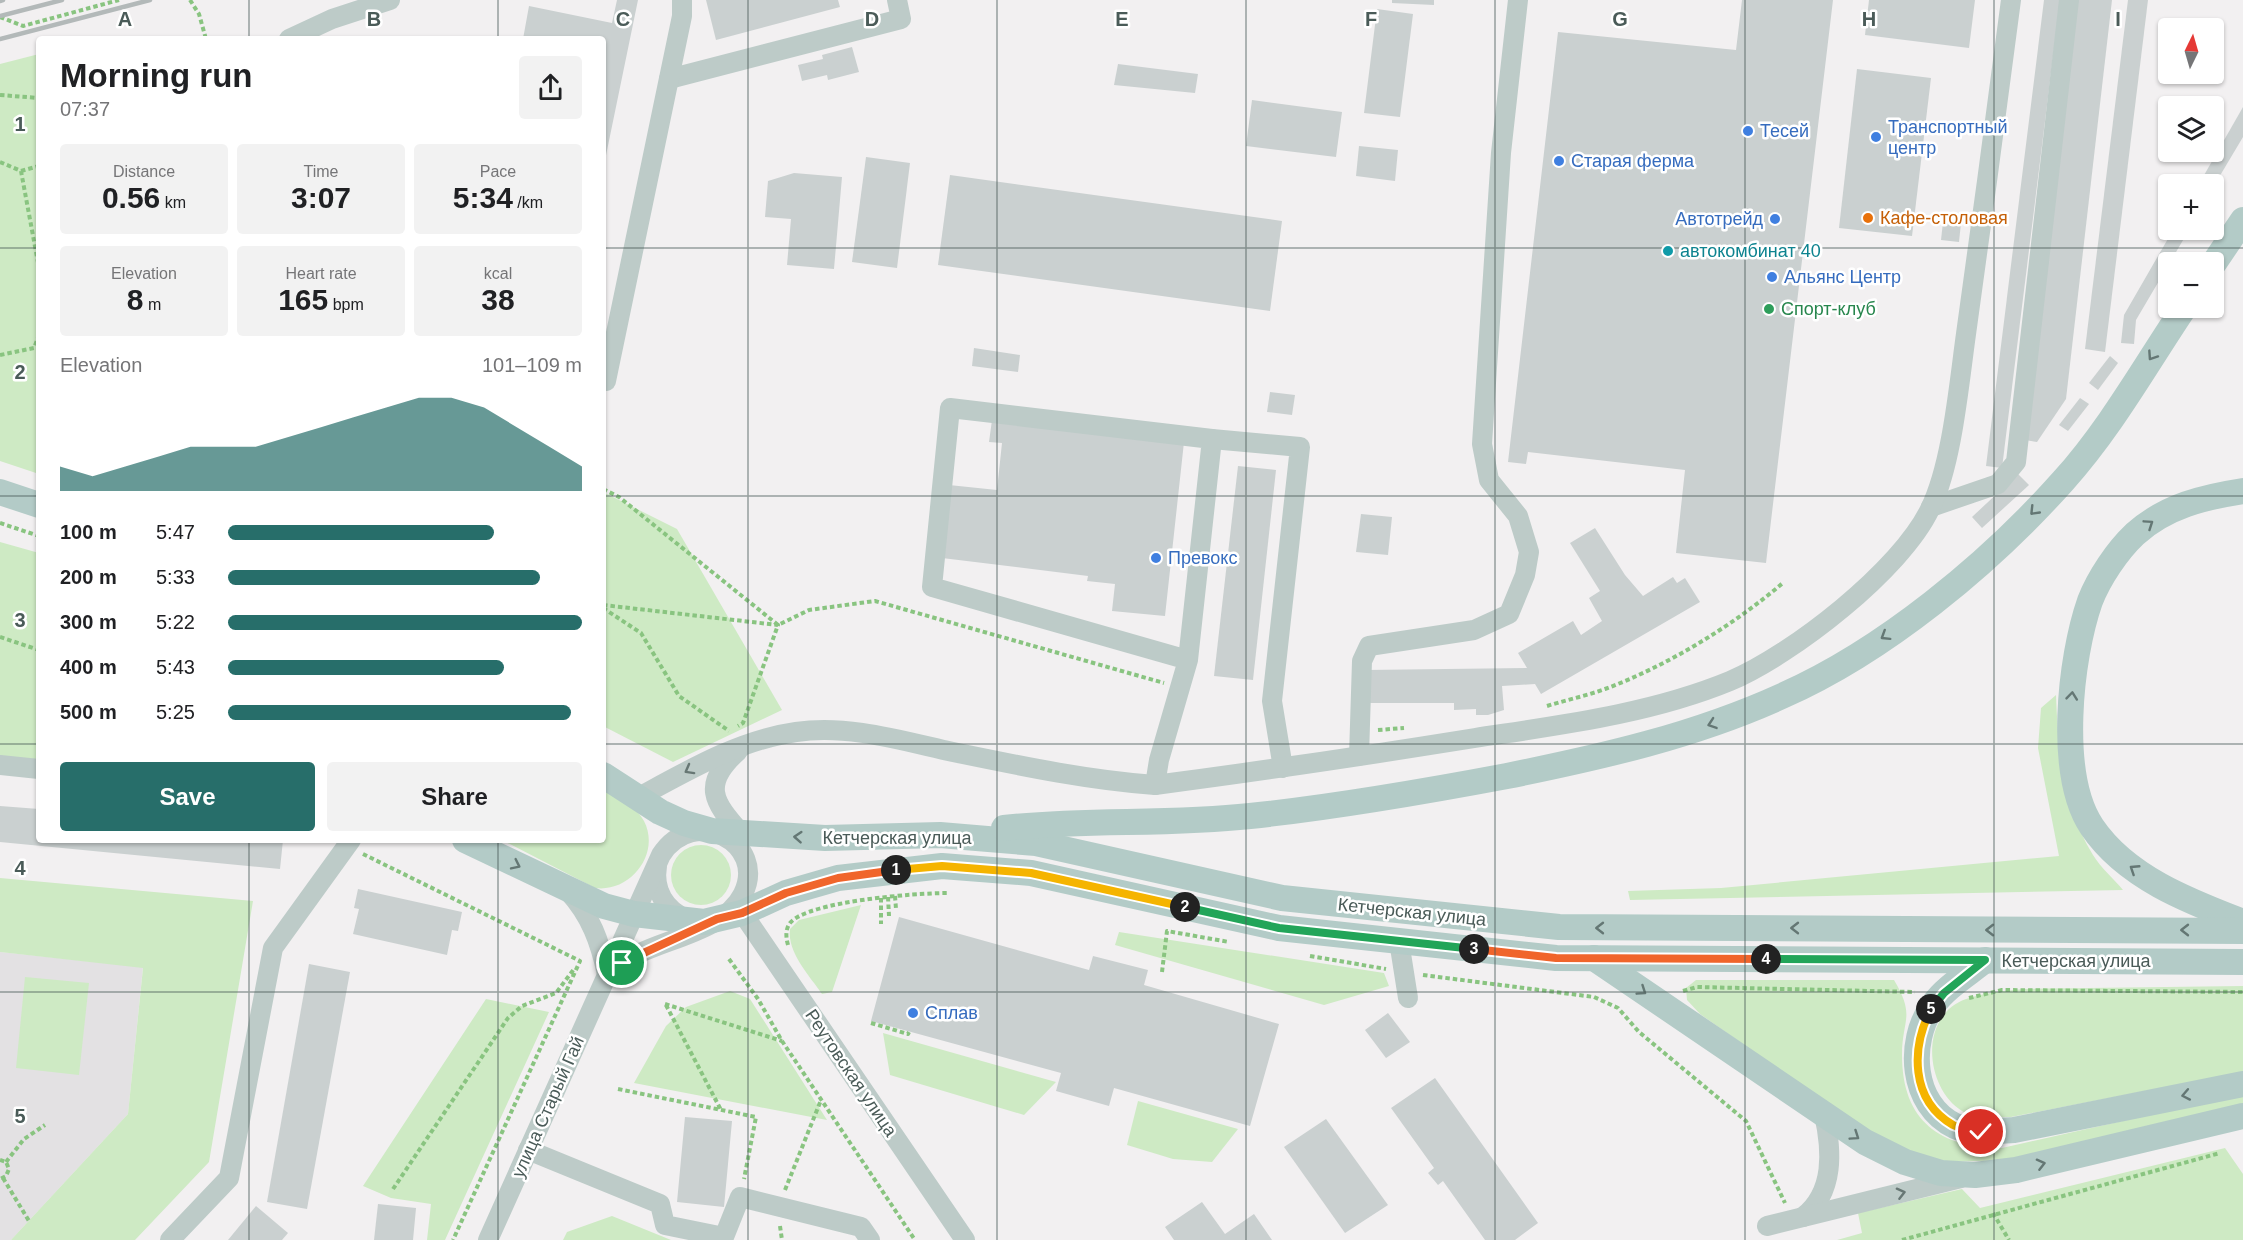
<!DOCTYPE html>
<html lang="en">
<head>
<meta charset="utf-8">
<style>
	body { margin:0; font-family:Helvetica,sans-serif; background:#f2f2f2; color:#202124; height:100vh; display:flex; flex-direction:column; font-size:22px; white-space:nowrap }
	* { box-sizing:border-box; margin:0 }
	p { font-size:20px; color:#757577 }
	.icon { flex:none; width:33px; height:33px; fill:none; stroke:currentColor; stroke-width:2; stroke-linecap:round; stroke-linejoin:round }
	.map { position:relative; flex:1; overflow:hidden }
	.sheet { position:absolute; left:36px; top:36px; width:570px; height:807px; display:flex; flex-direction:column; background:#fff; border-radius:6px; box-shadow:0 2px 4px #0004 }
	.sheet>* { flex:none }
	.needle { width:39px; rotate:5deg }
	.controls { position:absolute; left:2158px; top:18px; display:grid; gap:12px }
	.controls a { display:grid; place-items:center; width:66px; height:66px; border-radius:6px; background:#fff; box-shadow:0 2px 4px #0004; font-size:30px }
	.pin { position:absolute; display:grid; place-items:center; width:51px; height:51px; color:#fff; margin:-26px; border:3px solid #fff; border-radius:50%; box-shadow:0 2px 6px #0007 }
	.km { position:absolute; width:30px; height:30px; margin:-15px; border-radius:50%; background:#222; color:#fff; font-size:16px; line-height:30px; text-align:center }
	.round { display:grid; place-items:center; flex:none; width:63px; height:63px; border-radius:6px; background:#f2f2f2 }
	.head { display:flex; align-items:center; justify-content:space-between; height:102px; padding:0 24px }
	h1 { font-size:33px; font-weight:700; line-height:45px }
	.metrics { display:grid; grid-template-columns:repeat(3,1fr); gap:9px; height:102px; padding:6px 24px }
	.metrics div { display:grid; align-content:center; border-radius:6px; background:#f2f2f2; text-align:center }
	.metrics b { font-size:30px; font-weight:700 }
	.metrics small { font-size:16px; font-weight:400 }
	.metrics p { font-size:16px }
	.chart { height:168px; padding:12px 24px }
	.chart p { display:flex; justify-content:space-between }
	.chart svg { width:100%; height:108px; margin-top:6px; fill:#276e6a; opacity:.7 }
	.button { display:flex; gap:12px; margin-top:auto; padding:12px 24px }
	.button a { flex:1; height:69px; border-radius:6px; background:#276e6a; color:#fff; font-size:24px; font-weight:700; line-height:69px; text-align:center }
	.button a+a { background:#f2f2f2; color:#202124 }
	ul { padding:0 24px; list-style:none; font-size:20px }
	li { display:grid; grid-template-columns:96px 72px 1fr; align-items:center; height:45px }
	li i { height:15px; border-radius:8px; background:#276e6a }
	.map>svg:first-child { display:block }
	.education { fill:#e3e1e3 }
	.green { fill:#ceeac4 }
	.building { fill:#cad0d0 }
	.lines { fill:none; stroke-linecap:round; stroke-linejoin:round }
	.path { stroke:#89c480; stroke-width:4; stroke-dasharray:4.5 3; stroke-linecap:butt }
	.minor { stroke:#bdcbc8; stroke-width:20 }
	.major { stroke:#b3cbc7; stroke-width:26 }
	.rail { stroke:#b3b9b9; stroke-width:4.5 }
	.oneway { stroke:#647774 }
	.oneway2 { stroke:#677774 }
	.split-1-casing { stroke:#fff; stroke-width:12 }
	.split-2-casing { stroke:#fff; stroke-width:12 }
	.split-3-casing { stroke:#fff; stroke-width:12 }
	.split-4-casing { stroke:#fff; stroke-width:12 }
	.split-5-casing { stroke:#fff; stroke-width:12 }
	.split-6-casing { stroke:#fff; stroke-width:12 }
	.split-1 { stroke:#f0652b; stroke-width:8 }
	.split-2 { stroke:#f5b400; stroke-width:8 }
	.split-3 { stroke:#22a559; stroke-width:8 }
	.split-4 { stroke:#f0652b; stroke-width:8 }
	.split-5 { stroke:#22a559; stroke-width:8 }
	.split-6 { stroke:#f5b400; stroke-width:8 }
	.grid { fill:none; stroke:#4a5b58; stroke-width:1.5; stroke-opacity:0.55 }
	.shop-dot { fill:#3f7fe0; stroke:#fff; stroke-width:2 }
	.food-dot { fill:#e8710a; stroke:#fff; stroke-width:2 }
	.culture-dot { fill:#0f9aa8; stroke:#fff; stroke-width:2 }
	.leisure-dot { fill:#2e9e5b; stroke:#fff; stroke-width:2 }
	.labels { text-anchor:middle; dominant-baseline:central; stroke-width:5; stroke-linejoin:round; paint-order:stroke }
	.shop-label { font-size:18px; fill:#366cbe; stroke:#fff; text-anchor:start }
	.food-label { font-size:18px; fill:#c56008; stroke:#fff; text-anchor:start }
	.culture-label { font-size:18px; fill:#0d838f; stroke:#fff; text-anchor:start }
	.leisure-label { font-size:18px; fill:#27864d; stroke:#fff; text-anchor:start }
	.street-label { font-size:18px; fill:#4a5b58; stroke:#fff }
	.grid-label { font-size:20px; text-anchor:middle; font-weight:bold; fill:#4a5b58; stroke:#fff; stroke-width:5; stroke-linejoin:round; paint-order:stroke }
</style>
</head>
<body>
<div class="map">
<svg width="2243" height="1240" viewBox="0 0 2243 1240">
	<rect width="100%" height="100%" fill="#f2f0f1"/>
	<polygon class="education" points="0,952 143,967 128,1114 11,1240 0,1240"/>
	<g class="green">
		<polygon points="39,54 39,474 0,461 0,64"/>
		<polygon points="603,492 677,529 782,710 673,762 603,726"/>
		<polygon points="0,542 39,553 39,761 0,757"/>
		<path d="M2056,695C2058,752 2063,806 2093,855C2101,868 2114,879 2123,890L1630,900L1628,891L1721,888L2059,856L2038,748L2041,708Z"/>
		<path d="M603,783C616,794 635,805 644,821C661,854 630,893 595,888L502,840H603Z"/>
		<circle cx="701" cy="875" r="30"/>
		<polygon points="0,878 253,901 209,1162 135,1240 11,1240 128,1114 143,968 0,952"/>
		<path d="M861,905L832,992L822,994C810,976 787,953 790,929L799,920Z"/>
		<polygon points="1119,932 1384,973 1389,986 1324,1005 1115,945"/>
		<polygon points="25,977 89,983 79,1075 16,1068"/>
		<path d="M1696,980H1894C1916,1017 1902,1019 1902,1055C1902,1121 1940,1148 2002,1148L2243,1094V1106L2010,1160L1947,1162L1911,1153L1871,1134L1700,1014L1687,1000L1686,988Z"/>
		<path d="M2243,986V1072L2011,1117C1995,1117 1976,1120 1962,1111C1925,1088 1918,1016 1966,999C2005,986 2048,989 2088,988C2140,987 2191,987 2243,986Z"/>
		<polygon points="730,991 750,999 827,1120 634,1083 666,1026 686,1007"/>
		<polygon points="486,999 549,1012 445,1240 427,1240 431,1204 391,1198 363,1186"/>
		<polygon points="883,1033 1056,1082 1024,1115 890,1075"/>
		<polygon points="1138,1101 1238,1129 1212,1162 1173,1159 1127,1145"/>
		<polygon points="2225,1148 2243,1174 2243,1240 1837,1240 1862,1233 1858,1213 1962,1189 1980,1208"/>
		<polygon points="612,1216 671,1240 563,1240 567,1232"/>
	</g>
	<g class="building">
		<polygon points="617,0 638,0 604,165 603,39 523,39 529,6 612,23"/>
		<polygon points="706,0 838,0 840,7 716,40"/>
		<polygon points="1392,0 1434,0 1434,5 1392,3"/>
		<polygon points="1742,0 1833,0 1766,563 1676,553 1685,470 1528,452 1526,464 1508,462 1558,32 1736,50"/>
		<polygon points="1869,0 1975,0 1969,48 1865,35"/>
		<polygon points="2044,0 2060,0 2002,468 1986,466"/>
		<polygon points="2075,0 2112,0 2066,399 2037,442 2025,440"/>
		<polygon points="2128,0 2148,0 2105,352 2085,349"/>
		<polygon points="1377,9 1413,14 1400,117 1364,113"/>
		<polygon points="852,47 859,72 828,80 827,75 802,81 798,65 823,59 822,55"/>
		<polygon points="1118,64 1198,74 1195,93 1114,85"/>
		<polygon points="1857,69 1931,78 1912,236 1839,228"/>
		<polygon points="1252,100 1342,112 1336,157 1246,146"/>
		<polygon points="2243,107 2243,137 2215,184 2199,184"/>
		<polygon points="1359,146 1398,150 1395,181 1356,176"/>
		<polygon points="866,157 910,163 897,268 852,262"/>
		<polygon points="794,173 842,177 834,269 787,265 791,219 765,217 768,181"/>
		<polygon points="950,175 1282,221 1270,311 938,265"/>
		<polygon points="1943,222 1961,223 1959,242 1941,240"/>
		<polygon points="2173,230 2189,230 2136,320 2134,344 2121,343 2124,315"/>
		<polygon points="974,348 1020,355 1018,372 972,366"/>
		<polygon points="2110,356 2118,363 2098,390 2089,383"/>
		<polygon points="1270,392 1295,395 1292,415 1267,412"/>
		<polygon points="2080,398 2089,404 2068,431 2059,425"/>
		<polygon points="992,420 1184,442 1165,616 1112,611 1115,584 1087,581 1088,576 942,558 949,485 997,490 1002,443 989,442"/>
		<polygon points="1238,466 1276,470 1253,680 1214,676"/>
		<polygon points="2018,474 2029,485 1982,528 1972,517"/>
		<polygon points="1361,514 1392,517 1388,555 1356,552"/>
		<polygon points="1595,528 1625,575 1643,596 1673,577 1677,583 1685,578 1700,602 1541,694 1535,684 1502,686 1504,710 1488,715 1476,715 1476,709 1454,710 1454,703 1365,703 1365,670 1527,668 1518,653 1573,621 1581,635 1602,621 1589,598 1600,591 1570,543"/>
		<polygon points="0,806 39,809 39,840 283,840 280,869 0,842"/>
		<polygon points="358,889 462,912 458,931 452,930 447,955 353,934 359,909 354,908"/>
		<polygon points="899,917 1089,970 1093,956 1148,970 1144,985 1279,1024 1250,1126 1114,1088 1109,1106 1056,1091 1061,1073 871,1021"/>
		<polygon points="309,964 350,972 307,1209 267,1202"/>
		<polygon points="1388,1013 1410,1042 1386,1058 1365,1030"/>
		<polygon points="1435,1078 1538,1223 1515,1240 1485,1240 1443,1181 1438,1185 1428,1173 1434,1168 1391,1108"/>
		<polygon points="685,1117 732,1121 724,1207 677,1202"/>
		<polygon points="1326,1119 1388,1205 1345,1233 1284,1147"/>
		<polygon points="1202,1202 1225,1234 1254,1214 1272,1240 1174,1240 1165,1227"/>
		<polygon points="378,1204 416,1208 413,1240 374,1240"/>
		<polygon points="256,1206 288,1233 282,1240 228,1240"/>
	</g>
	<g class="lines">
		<g class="path">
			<polyline points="190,0 199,14 206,39"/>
			<polyline points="0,17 23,26 119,0"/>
			<polyline points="0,95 39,98"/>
			<polyline points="0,162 21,171 39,268"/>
			<polyline points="21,171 39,166"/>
			<polyline points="0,355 34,348 39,335"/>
			<polyline points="603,489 619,497 778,625 809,610 875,601 1164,683"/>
			<polyline points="0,523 39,536"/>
			<polyline points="603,605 778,625 743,723 738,726"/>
			<polyline points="603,608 641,633 679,696 729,731"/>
			<polyline points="0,637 39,650"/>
			<path d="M1547,706C1566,700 1586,696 1605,689C1667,666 1734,625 1784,582"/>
			<polyline points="1378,730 1404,728"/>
			<polyline points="363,854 580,961 453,1240"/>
			<polyline points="895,896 896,909"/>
			<polyline points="888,897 889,916"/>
			<polyline points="881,898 881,924"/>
			<path d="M788,945C786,938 785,930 790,923C808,901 917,893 947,893"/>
			<polyline points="1310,956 1386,969"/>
			<polyline points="729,959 758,999 782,1041 915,1240"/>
			<polyline points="1162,972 1167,931 1229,942"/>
			<polyline points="1423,975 1594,997 1618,1008 1639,1032 1746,1121 1785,1203"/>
			<polyline points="1683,991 1697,987 1915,992"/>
			<polyline points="1969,998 2002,990 2243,992"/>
			<polyline points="665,1004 782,1041"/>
			<polyline points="666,1005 721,1110"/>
			<polyline points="871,1023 908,1034 909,1032"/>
			<polyline points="618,1089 756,1117 744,1179"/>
			<polyline points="0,1160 6,1162 9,1169 6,1176 0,1179"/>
			<polyline points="6,1162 24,1139 45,1125"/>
			<polyline points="3,1178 29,1221"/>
			<polyline points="393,1189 508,1018 522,1006 556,993 574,969"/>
			<polyline points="785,1190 821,1100"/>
			<polyline points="1993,1213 2009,1240"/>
			<polyline points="780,1226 782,1240"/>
			<polyline points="1902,1240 2220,1153"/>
		</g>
		<g class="minor">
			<polyline points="289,39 332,19 390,0"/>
			<polyline points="669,79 901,19 897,0"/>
			<polyline points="603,380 606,381 682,16 682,0"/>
			<polyline points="1212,439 1300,447 1272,701 1283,768"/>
			<polyline points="1931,507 1998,484 2016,462 2069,0"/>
			<path d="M738,751C701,784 713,802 741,833"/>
			<polyline points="1359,756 1362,661 1369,646 1474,630 1509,614 1525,575 1529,552 1518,516 1489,480 1482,444 1501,153 1518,0"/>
			<polyline points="0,765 39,769"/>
			<polyline points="1155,785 1159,760 1188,660 1212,439 950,408 932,587 1188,660"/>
			<path d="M637,798C687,771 739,740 796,732C848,724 903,741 953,752C1021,766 1087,780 1155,785C1262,771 1369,755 1475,738C1560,725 1650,714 1730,681C1792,655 1901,570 1930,509C1952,465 1959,384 1966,334C1982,223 1996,111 2011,0"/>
			<path d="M657,866C653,890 665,910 687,919"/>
			<path d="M568,891C591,916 600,942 607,974"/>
			<polyline points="737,905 965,1240"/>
			<polyline points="1399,941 1408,998"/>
			<polyline points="528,1150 660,1204 665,1225 724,1237 740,1197 861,1227 870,1240"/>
			<path d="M1803,1217C1835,1192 1832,1150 1824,1114"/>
			<polyline points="1767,1226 1961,1178"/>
			<polyline points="170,1240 229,1178 273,948 351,840"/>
			<path d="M488,1240L661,855C694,804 768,843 743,894C726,929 670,938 638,954C627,960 617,967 607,974"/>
		</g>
		<g class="major">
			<polyline points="2214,263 2243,220"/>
			<path d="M2243,491C2204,497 2166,506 2135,534C2117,551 2099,578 2090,601C2070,658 2057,775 2092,827C2126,877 2188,901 2243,922"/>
			<polyline points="0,492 39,505"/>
			<polyline points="603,775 660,812 684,823 712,831 825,838 940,835 1036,843 1282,898 1559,927 2243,931"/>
			<path d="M1004,828C1085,819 1168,825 1250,816C1336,807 1422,792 1507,776C1601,757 1694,736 1782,696C1884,651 1989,564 2063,481C2110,429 2145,366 2184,308"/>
			<polyline points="465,840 604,906 634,914 704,922 742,913 786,893 838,878 942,866 1031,873 1279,928 1556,958 2243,962"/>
			<polyline points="1594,958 1865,1142 1905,1162 1941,1173 1975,1175 2016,1170 2243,1116"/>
			<path d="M1985,960C1968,974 1946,987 1933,1005C1907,1042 1911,1105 1955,1126C1973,1134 1995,1131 2014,1130L2243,1084"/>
		</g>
		<g class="rail">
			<polyline points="0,1 3,0"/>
			<polyline points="0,16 62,0"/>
			<polyline points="0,39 150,0"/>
		</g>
	</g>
	<defs><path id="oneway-chevron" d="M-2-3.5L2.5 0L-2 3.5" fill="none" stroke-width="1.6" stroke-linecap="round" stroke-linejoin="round" transform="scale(1.5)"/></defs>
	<g class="oneway">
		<use href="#oneway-chevron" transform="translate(2152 356) rotate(124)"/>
		<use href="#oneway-chevron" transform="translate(2034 511) rotate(134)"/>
		<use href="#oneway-chevron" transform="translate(2149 524) rotate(-34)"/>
		<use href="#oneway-chevron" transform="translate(1885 636) rotate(148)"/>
		<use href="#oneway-chevron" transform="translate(2072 696) rotate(-84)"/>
		<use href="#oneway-chevron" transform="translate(1712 724) rotate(161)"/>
		<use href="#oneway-chevron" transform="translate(798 837) rotate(-176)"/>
		<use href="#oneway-chevron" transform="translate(516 865) rotate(26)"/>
		<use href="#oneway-chevron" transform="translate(2134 869) rotate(-147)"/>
		<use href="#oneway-chevron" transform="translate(1600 928) rotate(-180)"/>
		<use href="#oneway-chevron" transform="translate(1795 928) rotate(-180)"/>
		<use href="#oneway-chevron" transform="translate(1990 930) rotate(-180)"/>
		<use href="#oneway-chevron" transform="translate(2185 930) rotate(-180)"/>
		<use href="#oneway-chevron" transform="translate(1642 991) rotate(34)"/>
		<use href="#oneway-chevron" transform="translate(2186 1095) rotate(169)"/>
		<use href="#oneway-chevron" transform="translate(1855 1136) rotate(34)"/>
		<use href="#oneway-chevron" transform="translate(2041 1164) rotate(-14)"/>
	</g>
	<g class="oneway2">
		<use href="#oneway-chevron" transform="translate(689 770) rotate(151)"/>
		<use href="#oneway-chevron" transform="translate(1901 1193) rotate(-14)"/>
	</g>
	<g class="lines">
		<g class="split-1-casing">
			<polyline id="split-1" points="622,963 717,919 742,913 786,893 838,878 896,870"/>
		</g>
		<g class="split-2-casing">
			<polyline id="split-2" points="896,870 942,866 1031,873 1185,907"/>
		</g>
		<g class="split-3-casing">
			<polyline id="split-3" points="1185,907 1279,928 1474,949"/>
		</g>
		<g class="split-4-casing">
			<polyline id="split-4" points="1474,949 1556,958 1766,959"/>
		</g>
		<g class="split-5-casing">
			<polyline id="split-5" points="1766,959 1985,960 1944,993 1931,1009"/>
		</g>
		<g class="split-6-casing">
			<path id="split-6" d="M1931,1009C1911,1048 1910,1100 1953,1125C1961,1129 1972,1130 1981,1132"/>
		</g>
		<use href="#split-1" class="split-1"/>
		<use href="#split-2" class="split-2"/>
		<use href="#split-3" class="split-3"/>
		<use href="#split-4" class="split-4"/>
		<use href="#split-5" class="split-5"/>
		<use href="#split-6" class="split-6"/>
	</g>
	<path class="grid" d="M249,0V39M498,0V39M748,0V1240M997,0V1240M1246,0V1240M1495,0V1240M1745,0V1240M1994,0V1240M0,248H39M603,248H2243M0,496H39M603,496H2243M0,744H39M603,744H2243M249,840V1240M498,840V1240M0,992H2243"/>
	<g class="shop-dot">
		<circle cx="1748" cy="131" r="6"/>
		<circle cx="1876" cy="137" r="6"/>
		<circle cx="1559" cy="161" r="6"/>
		<circle cx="1775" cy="219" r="6"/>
		<circle cx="1772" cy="277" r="6"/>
		<circle cx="1156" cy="558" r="6"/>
		<circle cx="913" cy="1013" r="6"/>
	</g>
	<circle class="food-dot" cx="1868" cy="218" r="6"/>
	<circle class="culture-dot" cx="1668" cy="251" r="6"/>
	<circle class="leisure-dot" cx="1769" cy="309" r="6"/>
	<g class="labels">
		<g class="shop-label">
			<text x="1888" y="127">Транспортный<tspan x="1888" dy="21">центр</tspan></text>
			<text x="1760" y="131">Тесей</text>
			<text x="1571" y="161">Старая ферма</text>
			<text x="1763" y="219" text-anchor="end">Автотрейд</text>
			<text x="1784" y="277">Альянс Центр</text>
			<text x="1168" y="558">Превокс</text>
			<text x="925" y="1013">Сплав</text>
		</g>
		<g class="food-label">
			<text x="1880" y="218">Кафе-столовая</text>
		</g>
		<g class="culture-label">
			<text x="1680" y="251">автокомбинат 40</text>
		</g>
		<g class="leisure-label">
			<text x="1781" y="309">Спорт-клуб</text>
		</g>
		<g class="street-label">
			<text x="897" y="838">Кетчерская улица</text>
			<text transform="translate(1412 912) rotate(6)">Кетчерская улица</text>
			<text x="2076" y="961">Кетчерская улица</text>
			<text transform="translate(851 1073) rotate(56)">Реутовская улица</text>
			<text transform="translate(548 1107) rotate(-66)">улица Старый Гай</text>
		</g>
	</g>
	<g class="grid-label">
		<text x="125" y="26">A</text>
		<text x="374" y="26">B</text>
		<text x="623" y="26">C</text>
		<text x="872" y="26">D</text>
		<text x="1122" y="26">E</text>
		<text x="1371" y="26">F</text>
		<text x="1620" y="26">G</text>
		<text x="1869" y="26">H</text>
		<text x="2118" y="26">I</text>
		<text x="20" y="131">1</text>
		<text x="20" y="379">2</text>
		<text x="20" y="627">3</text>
		<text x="20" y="875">4</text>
		<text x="20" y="1123">5</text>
	</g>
</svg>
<div class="controls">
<a><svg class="needle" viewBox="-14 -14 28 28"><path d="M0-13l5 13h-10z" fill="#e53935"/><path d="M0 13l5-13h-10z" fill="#757577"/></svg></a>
<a><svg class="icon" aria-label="layers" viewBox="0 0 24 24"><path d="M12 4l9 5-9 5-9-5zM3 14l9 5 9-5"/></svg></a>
<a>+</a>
<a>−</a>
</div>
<div class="pin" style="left:622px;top:963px;background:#1e9e55"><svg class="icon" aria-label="arrive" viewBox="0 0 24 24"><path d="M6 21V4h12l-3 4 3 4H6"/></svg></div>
<div class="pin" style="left:1981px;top:1132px;background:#d93025"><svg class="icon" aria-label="check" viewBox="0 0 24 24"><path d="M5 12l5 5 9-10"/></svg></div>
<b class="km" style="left:896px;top:870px">1</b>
<b class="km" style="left:1185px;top:907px">2</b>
<b class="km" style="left:1474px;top:949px">3</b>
<b class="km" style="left:1766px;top:959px">4</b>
<b class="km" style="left:1931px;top:1009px">5</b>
<section class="sheet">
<div class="head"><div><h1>Morning run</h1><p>07:37</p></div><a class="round"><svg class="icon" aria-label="share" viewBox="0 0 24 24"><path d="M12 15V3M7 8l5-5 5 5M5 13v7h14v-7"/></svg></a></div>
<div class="metrics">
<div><p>Distance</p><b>0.56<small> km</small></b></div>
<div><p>Time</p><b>3:07</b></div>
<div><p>Pace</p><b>5:34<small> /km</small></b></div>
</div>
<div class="metrics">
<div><p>Elevation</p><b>8<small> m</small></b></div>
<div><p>Heart rate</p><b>165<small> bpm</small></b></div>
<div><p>kcal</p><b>38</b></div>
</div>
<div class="chart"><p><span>Elevation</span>101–109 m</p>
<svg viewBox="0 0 160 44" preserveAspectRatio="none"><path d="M0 44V34L10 38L20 34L30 30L40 26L50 26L60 26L70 22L80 18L90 14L100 10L110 6L120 6L130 10L140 18L150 26L160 34V44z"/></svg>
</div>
<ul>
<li><b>100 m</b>5:47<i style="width:75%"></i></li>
<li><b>200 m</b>5:33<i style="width:88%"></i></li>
<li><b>300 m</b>5:22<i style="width:100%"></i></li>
<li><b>400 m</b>5:43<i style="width:78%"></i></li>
<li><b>500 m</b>5:25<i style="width:97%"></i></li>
</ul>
<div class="button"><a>Save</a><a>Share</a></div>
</section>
</div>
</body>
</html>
